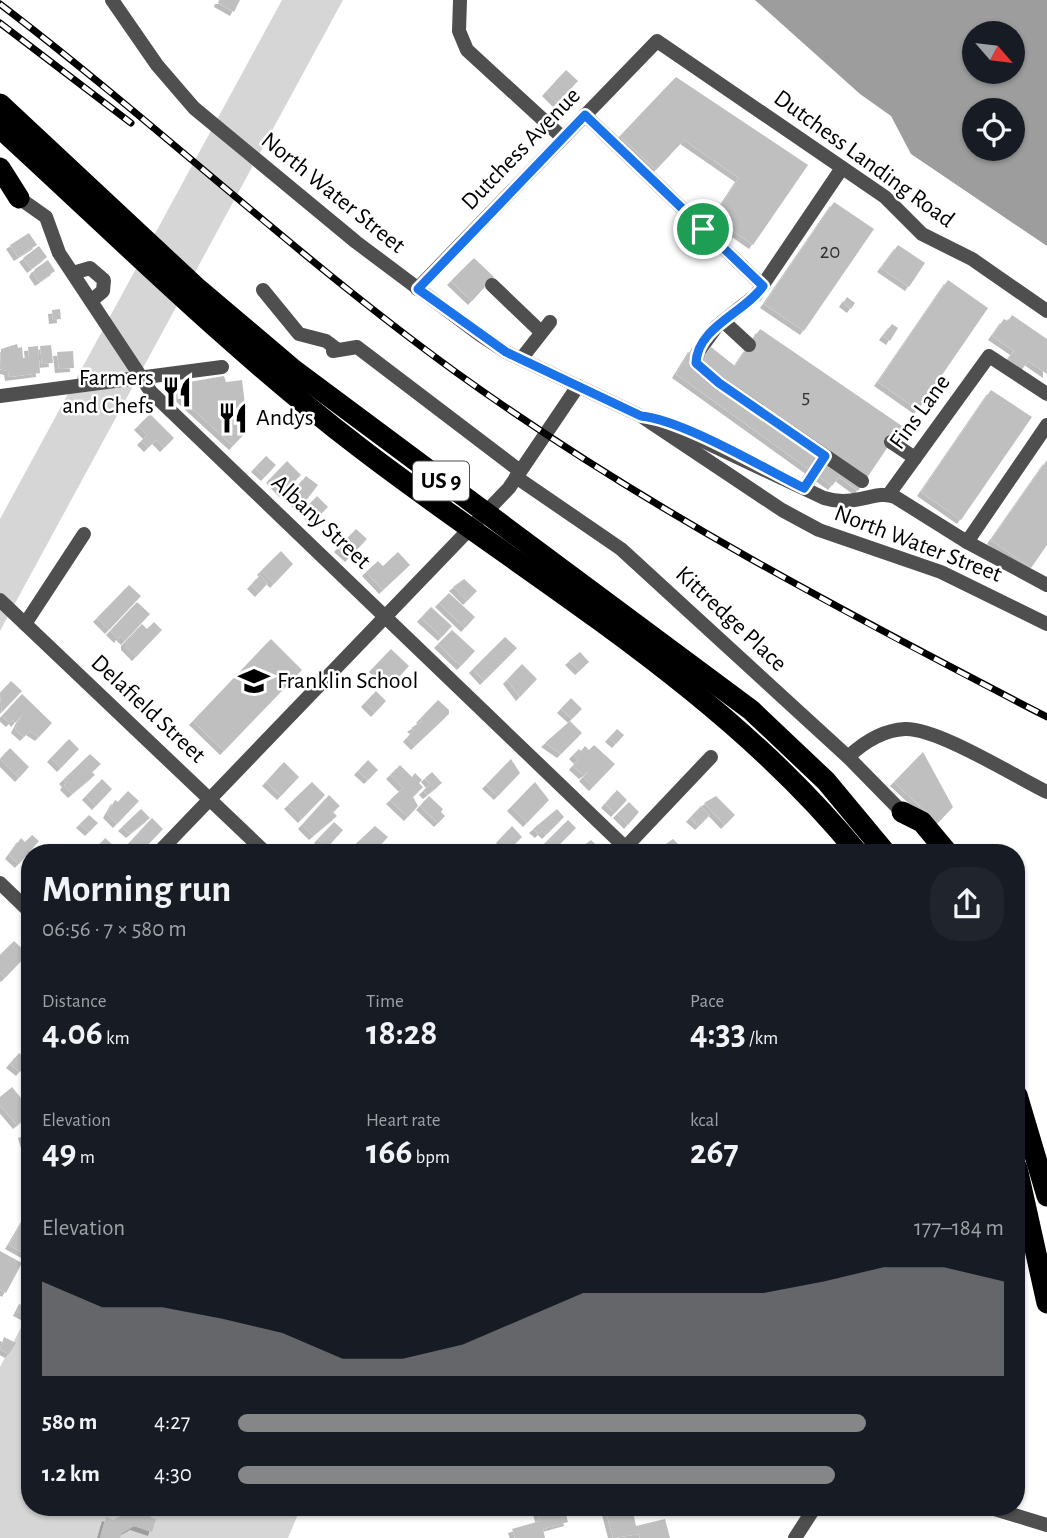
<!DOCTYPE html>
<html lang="en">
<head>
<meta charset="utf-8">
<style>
	body { margin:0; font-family:"Alegreya Sans",sans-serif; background:#20242c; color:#f1f3f6; height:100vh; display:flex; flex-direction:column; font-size:26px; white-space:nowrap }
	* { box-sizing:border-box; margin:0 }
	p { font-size:23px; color:#9ea1a6 }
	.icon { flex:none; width:38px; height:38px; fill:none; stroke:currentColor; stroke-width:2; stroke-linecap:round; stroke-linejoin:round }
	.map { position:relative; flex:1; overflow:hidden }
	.panel { position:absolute; left:21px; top:844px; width:1004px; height:672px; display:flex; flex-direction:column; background:#171b24; border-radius:28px; box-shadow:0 2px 5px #0004 }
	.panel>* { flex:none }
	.needle { width:46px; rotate:118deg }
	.controls { position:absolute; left:962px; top:21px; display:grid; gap:14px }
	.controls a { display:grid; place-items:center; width:63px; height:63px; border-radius:50%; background:#171b24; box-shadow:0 2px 5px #0004; font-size:35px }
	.pin { position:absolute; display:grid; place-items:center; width:60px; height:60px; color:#fff; margin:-30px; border:4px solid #fff; border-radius:50%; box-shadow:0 2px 7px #0007 }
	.round { display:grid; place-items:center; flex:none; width:74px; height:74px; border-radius:28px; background:#20242c }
	.summary { display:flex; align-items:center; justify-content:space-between; height:119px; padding:0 21px }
	h1 { font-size:38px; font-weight:600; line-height:52px }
	.figures { display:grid; grid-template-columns:repeat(3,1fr); gap:10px; height:119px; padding:7px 21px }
	.figures div { display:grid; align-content:center }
	.figures b { font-size:35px; font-weight:600 }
	.figures small { font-size:19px; font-weight:400 }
	.figures p { font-size:19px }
	.chart { height:196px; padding:14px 21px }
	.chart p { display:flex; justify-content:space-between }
	.chart svg { width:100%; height:126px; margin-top:7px; fill:#858687; opacity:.7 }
	ul { padding:0 21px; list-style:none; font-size:23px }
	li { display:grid; grid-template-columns:112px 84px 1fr; align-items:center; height:52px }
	li i { height:18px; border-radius:9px; background:#858687 }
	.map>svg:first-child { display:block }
	.green { fill:#d6d6d6 }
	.water { fill:#9d9d9d; fill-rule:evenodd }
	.building { fill:#bfbfbf; filter:url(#shadow) }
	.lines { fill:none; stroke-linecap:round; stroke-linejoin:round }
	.minor { stroke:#4f4f4f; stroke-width:14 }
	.highway { stroke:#000; stroke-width:21 }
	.rail-casing { stroke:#000; stroke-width:7 }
	.rail { stroke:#fff; stroke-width:4.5; stroke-dasharray:13; stroke-linecap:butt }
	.route-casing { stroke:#fff; stroke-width:14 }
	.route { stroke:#1a73e8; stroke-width:9 }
	.labels { text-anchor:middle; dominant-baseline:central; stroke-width:5; stroke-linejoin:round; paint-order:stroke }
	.number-label { font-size:21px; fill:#303030 }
	.shield { fill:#fff; stroke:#4c4c4c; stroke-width:2 }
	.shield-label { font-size:23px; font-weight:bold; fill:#000 }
	.street-label { font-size:24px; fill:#000; stroke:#fff }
	.poi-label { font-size:24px; fill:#000; stroke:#fff; text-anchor:start }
</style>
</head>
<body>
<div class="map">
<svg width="1047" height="1538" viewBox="0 0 1047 1538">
	<defs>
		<filter id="shadow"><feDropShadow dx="-4" dy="4" stdDeviation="0" flood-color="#0004"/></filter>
	</defs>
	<rect width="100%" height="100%" fill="#fff"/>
	<g class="green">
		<polygon points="282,0 343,0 0,631 0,519"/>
		<polygon points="30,1311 30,1507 301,1507 288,1538 0,1538 0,1367"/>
	</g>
	<path class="water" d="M755,0H1047V246L911,154L891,116L860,94ZM975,33H1013V72H975ZM975,110H1013V149H975Z"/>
	<g class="building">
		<polygon points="219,0 240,0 234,12 218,3"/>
		<polygon points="566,70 578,81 557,103 546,92"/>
		<polygon points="676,77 808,165 753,245 713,217 739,178 684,140 656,170 620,136"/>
		<polygon points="834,202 874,229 804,331 764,304"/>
		<polygon points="29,233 37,245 18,257 10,245"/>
		<polygon points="898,245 925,263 909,287 881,268"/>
		<polygon points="39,246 47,257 31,269 23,258"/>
		<polygon points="474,258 494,277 472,301 451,281"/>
		<polygon points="48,260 55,271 39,282 33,273 35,269"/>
		<polygon points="948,280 988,308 918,410 878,382"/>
		<polygon points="847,297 855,303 851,309 843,303"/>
		<polygon points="60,309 61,319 53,320 52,310"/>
		<polygon points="1012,315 1047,339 1047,374 1028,361 1021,371 1007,361 1014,351 992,336 1004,319 1008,321"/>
		<polygon points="892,324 898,328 890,341 883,336"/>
		<polygon points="760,329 902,426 858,491 839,477 832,486 676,374 692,348 704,357 711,347 735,366"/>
		<polygon points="17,344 18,348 22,347 23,358 29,357 28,347 38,346 40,373 9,377 8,371 0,369 1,349"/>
		<polygon points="51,345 53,363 42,364 40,346"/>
		<polygon points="73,351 74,368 59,369 57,352"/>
		<polygon points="224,376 226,382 242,380 248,430 233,446 174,392 183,383"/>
		<polygon points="991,390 1032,417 961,520 921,492"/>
		<polygon points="150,414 174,438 164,448 156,440 148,448 141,441 147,435 138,426"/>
		<polygon points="266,456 276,465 265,477 255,468"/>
		<polygon points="1047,460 1047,545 1031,568 991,540"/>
		<polygon points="287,461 301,475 283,493 270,479"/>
		<polygon points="306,476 318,485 301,507 289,497"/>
		<polygon points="317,496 328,507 314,521 304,510"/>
		<polygon points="356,529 367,539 349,558 338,548"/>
		<polygon points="281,551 293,564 274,584 261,571"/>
		<polygon points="398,552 410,565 383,590 366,572 378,561 383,566"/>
		<polygon points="260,575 268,583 259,593 251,585"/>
		<polygon points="464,579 477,591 467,601 453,587"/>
		<polygon points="129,585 141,596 109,630 97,618"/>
		<polygon points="449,593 475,617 465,628 439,603"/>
		<polygon points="137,602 150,614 125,641 120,636 118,639 110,631"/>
		<polygon points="431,607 452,626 442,637 421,618"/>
		<polygon points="154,622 162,630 136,657 125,646 125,642 142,624 147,629"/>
		<polygon points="452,630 475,651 461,666 438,644"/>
		<polygon points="505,637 517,648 484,681 473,669"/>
		<polygon points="271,639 302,670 224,751 193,721"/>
		<polygon points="391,649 409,666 391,686 373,668"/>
		<polygon points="580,652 589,662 579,671 569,661"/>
		<polygon points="522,664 537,679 520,697 507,680"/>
		<polygon points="11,681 22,691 2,712 0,693"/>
		<polygon points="376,691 386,701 375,713 365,703"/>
		<polygon points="22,694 52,723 39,737 30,731 24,737 15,729 22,715 15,723 13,720 10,723 2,716"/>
		<polygon points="571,698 582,709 572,719 561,709"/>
		<polygon points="438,700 449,710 449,714 415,746 407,738 414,730 411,728 422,721 420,719"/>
		<polygon points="570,721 582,733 561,754 545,743"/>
		<polygon points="617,729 624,735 616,744 609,738"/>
		<polygon points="69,739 79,749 61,768 51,758"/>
		<polygon points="594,745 615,764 593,787 583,777 589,771 583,775 573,766 578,760 573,755 579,749 581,751 585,746 589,750"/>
		<polygon points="10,748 29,767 19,778 0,759"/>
		<polygon points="923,752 953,807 938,823 894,782"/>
		<polygon points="90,754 101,764 92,772 95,775 72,794 64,786 66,783 63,780"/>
		<polygon points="511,759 520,773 498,796 486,785"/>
		<polygon points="368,760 378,770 368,780 358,771"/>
		<polygon points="284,762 299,777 281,796 266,782"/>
		<polygon points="400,765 412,777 415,773 422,780 419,783 423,787 413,797 418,806 408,817 390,800 403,788 390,775"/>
		<polygon points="432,772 442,783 427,795 423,791 430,784 425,778"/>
		<polygon points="102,779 112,789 96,806 86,796"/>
		<polygon points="312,782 325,795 302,819 288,805"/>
		<polygon points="535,782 549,800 527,823 511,807"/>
		<polygon points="617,790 627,800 615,813 605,804"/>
		<polygon points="128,791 139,801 117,824 107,814 115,800 118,802"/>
		<polygon points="329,795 340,806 333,812 337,816 313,836 302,825"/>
		<polygon points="429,796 443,809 441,812 445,816 438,823 420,806"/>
		<polygon points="716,796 735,815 725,825 704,803"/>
		<polygon points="629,802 639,812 628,825 617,814"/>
		<polygon points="701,806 710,815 699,826 690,818"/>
		<polygon points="141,809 150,818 130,834 122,827"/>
		<polygon points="557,809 564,817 546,835 542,831 539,834 533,829"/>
		<polygon points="89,815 98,823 89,832 80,824"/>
		<polygon points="152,818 163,829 142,851 131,841"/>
		<polygon points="568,820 576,828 554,850 546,842"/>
		<polygon points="334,822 343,830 327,848 318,839"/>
		<polygon points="375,826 388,837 374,852 347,852"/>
		<polygon points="512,826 522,837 510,849 500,839"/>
		<polygon points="32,835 39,841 19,864 9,855 21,838 25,842"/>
		<polygon points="105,838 114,846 109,852 83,852 89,846 94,851"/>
		<polygon points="673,839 682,848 678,852 656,851"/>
		<polygon points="591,840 601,850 599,852 575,852"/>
		<polygon points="14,941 28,954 5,978 0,973 0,955"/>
		<polygon points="19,1053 29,1061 20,1072 10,1064"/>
		<polygon points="12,1087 30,1109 30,1115 17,1125 0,1105 0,1097"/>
		<polygon points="30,1131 30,1158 29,1158 22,1134"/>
		<polygon points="25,1218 30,1221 30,1249 27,1255 9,1245"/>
		<polygon points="0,1251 22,1263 6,1293 0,1289"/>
		<polygon points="23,1300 30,1303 29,1318 17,1312"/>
		<polygon points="4,1337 16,1343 9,1354 0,1349"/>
		<polygon points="130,1507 152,1513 151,1518 156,1519 152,1532 134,1526 122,1533 120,1538 100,1538 106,1517 113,1520 128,1512"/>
		<polygon points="536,1507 564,1507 568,1522 543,1529 545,1538 515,1538 512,1529 540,1521"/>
		<polygon points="605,1507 632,1507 636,1526 665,1519 670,1538 640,1538 639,1534 613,1538"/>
	</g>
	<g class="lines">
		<g class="minor">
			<polyline points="112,0 157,65 194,108 356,242 480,335 506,352 641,416 782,510 819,530 941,572 1047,624"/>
			<polyline points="460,0 459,31 467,50 563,138"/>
			<polyline points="585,115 763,286"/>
			<polyline points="842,168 756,295 717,326 698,352 696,363 719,383 862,481"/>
			<polyline points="19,198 46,217 59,253 151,392 630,852"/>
			<polyline points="73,273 90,268 104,280 103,291 91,301"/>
			<polyline points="492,285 540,331"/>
			<polyline points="417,289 657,41 885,197 922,234 972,259 1047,311"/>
			<polyline points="263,290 299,334 326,341 338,350"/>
			<polyline points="723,321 749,345"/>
			<polyline points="333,351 357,347 520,471"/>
			<polyline points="521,359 550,322"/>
			<polyline points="0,396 222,367"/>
			<path d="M656,419L824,498C856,508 875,489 895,497L967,542L1047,585"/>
			<polyline points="891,442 915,458"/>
			<polyline points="516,477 621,549 848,757 902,812"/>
			<polyline points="804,488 825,456"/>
			<polyline points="889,494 989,356 1047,394"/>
			<polyline points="967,542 1047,425"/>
			<polyline points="0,600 265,852"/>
			<polyline points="25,624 84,534"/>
			<path d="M848,757C863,743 883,730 905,729C938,728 1014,776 1047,792"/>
			<polyline points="159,852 509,488 578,386"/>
			<polyline points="621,852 711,757"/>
			<polyline points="0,883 30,912"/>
			<polyline points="988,1507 1047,1525"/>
			<polyline points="795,1538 815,1507"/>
		</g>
		<g class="highway">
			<polyline points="0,104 196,287 294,370 751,710 826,781 885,852"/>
			<path d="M0,128C118,236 231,349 359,447C528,577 721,685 857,852"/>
			<polyline points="0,168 19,198"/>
			<polyline points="902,812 922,822 947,852"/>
			<polyline points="1017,1095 1047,1196"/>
			<polyline points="1017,1168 1047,1303"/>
		</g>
		<g class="rail-casing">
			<g id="rail">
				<path d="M0,4C156,123 298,258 457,373C643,507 844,612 1047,717"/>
				<polyline points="0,23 131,123"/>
			</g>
		</g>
		<use href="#rail" class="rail"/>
	</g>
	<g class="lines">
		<g class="route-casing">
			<path id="route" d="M585,115L763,286C746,312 697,327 696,363L719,383L825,456L804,488C763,468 683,420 641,416L506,352L418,289Z"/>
		</g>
		<use href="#route" class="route"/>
	</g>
	<defs>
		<g id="restaurant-bare" transform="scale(2.415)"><path d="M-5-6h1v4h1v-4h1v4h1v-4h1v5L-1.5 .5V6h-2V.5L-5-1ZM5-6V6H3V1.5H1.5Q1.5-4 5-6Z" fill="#000" stroke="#fff" stroke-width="2.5" paint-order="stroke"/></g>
		<g id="school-bare" transform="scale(2.415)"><path d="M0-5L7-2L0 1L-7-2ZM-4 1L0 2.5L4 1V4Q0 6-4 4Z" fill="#000" stroke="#fff" stroke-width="2.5" paint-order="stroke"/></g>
	</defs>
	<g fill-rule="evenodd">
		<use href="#restaurant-bare" x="177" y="392"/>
		<use href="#restaurant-bare" x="233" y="418"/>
		<use href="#school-bare" x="254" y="681"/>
	</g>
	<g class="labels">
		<g class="number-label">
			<text x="830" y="251">20</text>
			<text x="806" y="396">5</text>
		</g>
		<rect class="shield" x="413" y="461.5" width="56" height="39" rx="5"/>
		<g class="shield-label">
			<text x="441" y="481">US 9</text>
		</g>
		<g class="street-label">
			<text transform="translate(521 149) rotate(-46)">Dutchess Avenue</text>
			<text transform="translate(864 159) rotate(36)">Dutchess Landing Road</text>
			<text transform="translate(333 193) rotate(39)">North Water Street</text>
			<text transform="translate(920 412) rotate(-54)">Fins Lane</text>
			<text transform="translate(321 522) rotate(43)">Albany Street</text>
			<text transform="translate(918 544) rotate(21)">North Water Street</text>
			<text transform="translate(731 619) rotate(43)">Kittredge Place</text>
			<text transform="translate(148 709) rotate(43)">Delafield Street</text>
		</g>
		<g class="poi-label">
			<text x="154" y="378" text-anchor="end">Farmers<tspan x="154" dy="28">and Chefs</tspan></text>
			<text x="256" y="418">Andys</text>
			<text x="277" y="681">Franklin School</text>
		</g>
	</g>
</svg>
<div class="controls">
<a><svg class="needle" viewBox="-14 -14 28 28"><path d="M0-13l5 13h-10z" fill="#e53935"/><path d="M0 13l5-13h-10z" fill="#9ea1a6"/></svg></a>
<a><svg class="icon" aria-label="locate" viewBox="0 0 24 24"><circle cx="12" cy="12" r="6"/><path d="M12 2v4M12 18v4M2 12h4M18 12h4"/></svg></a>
</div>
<div class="pin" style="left:703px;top:229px;background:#1e9e55"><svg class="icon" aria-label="arrive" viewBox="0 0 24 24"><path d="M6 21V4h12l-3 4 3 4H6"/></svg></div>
<section class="panel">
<div class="summary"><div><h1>Morning run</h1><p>06:56 · 7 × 580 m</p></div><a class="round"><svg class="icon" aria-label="share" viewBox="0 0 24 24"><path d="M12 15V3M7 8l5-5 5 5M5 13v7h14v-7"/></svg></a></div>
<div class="figures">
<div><p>Distance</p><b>4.06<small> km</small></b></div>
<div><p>Time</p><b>18:28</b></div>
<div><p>Pace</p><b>4:33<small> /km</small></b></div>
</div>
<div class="figures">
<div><p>Elevation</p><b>49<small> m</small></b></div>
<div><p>Heart rate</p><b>166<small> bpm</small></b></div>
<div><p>kcal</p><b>267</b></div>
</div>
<div class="chart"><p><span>Elevation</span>177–184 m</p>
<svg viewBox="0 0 160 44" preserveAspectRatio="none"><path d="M0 44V11L10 20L20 20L30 24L40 29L50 38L60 38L70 33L80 24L90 15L100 15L110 15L120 15L130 11L140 6L150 6L160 11V44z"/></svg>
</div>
<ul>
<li><b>580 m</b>4:27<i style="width:82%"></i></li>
<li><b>1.2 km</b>4:30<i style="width:78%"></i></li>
</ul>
</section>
</div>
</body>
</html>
